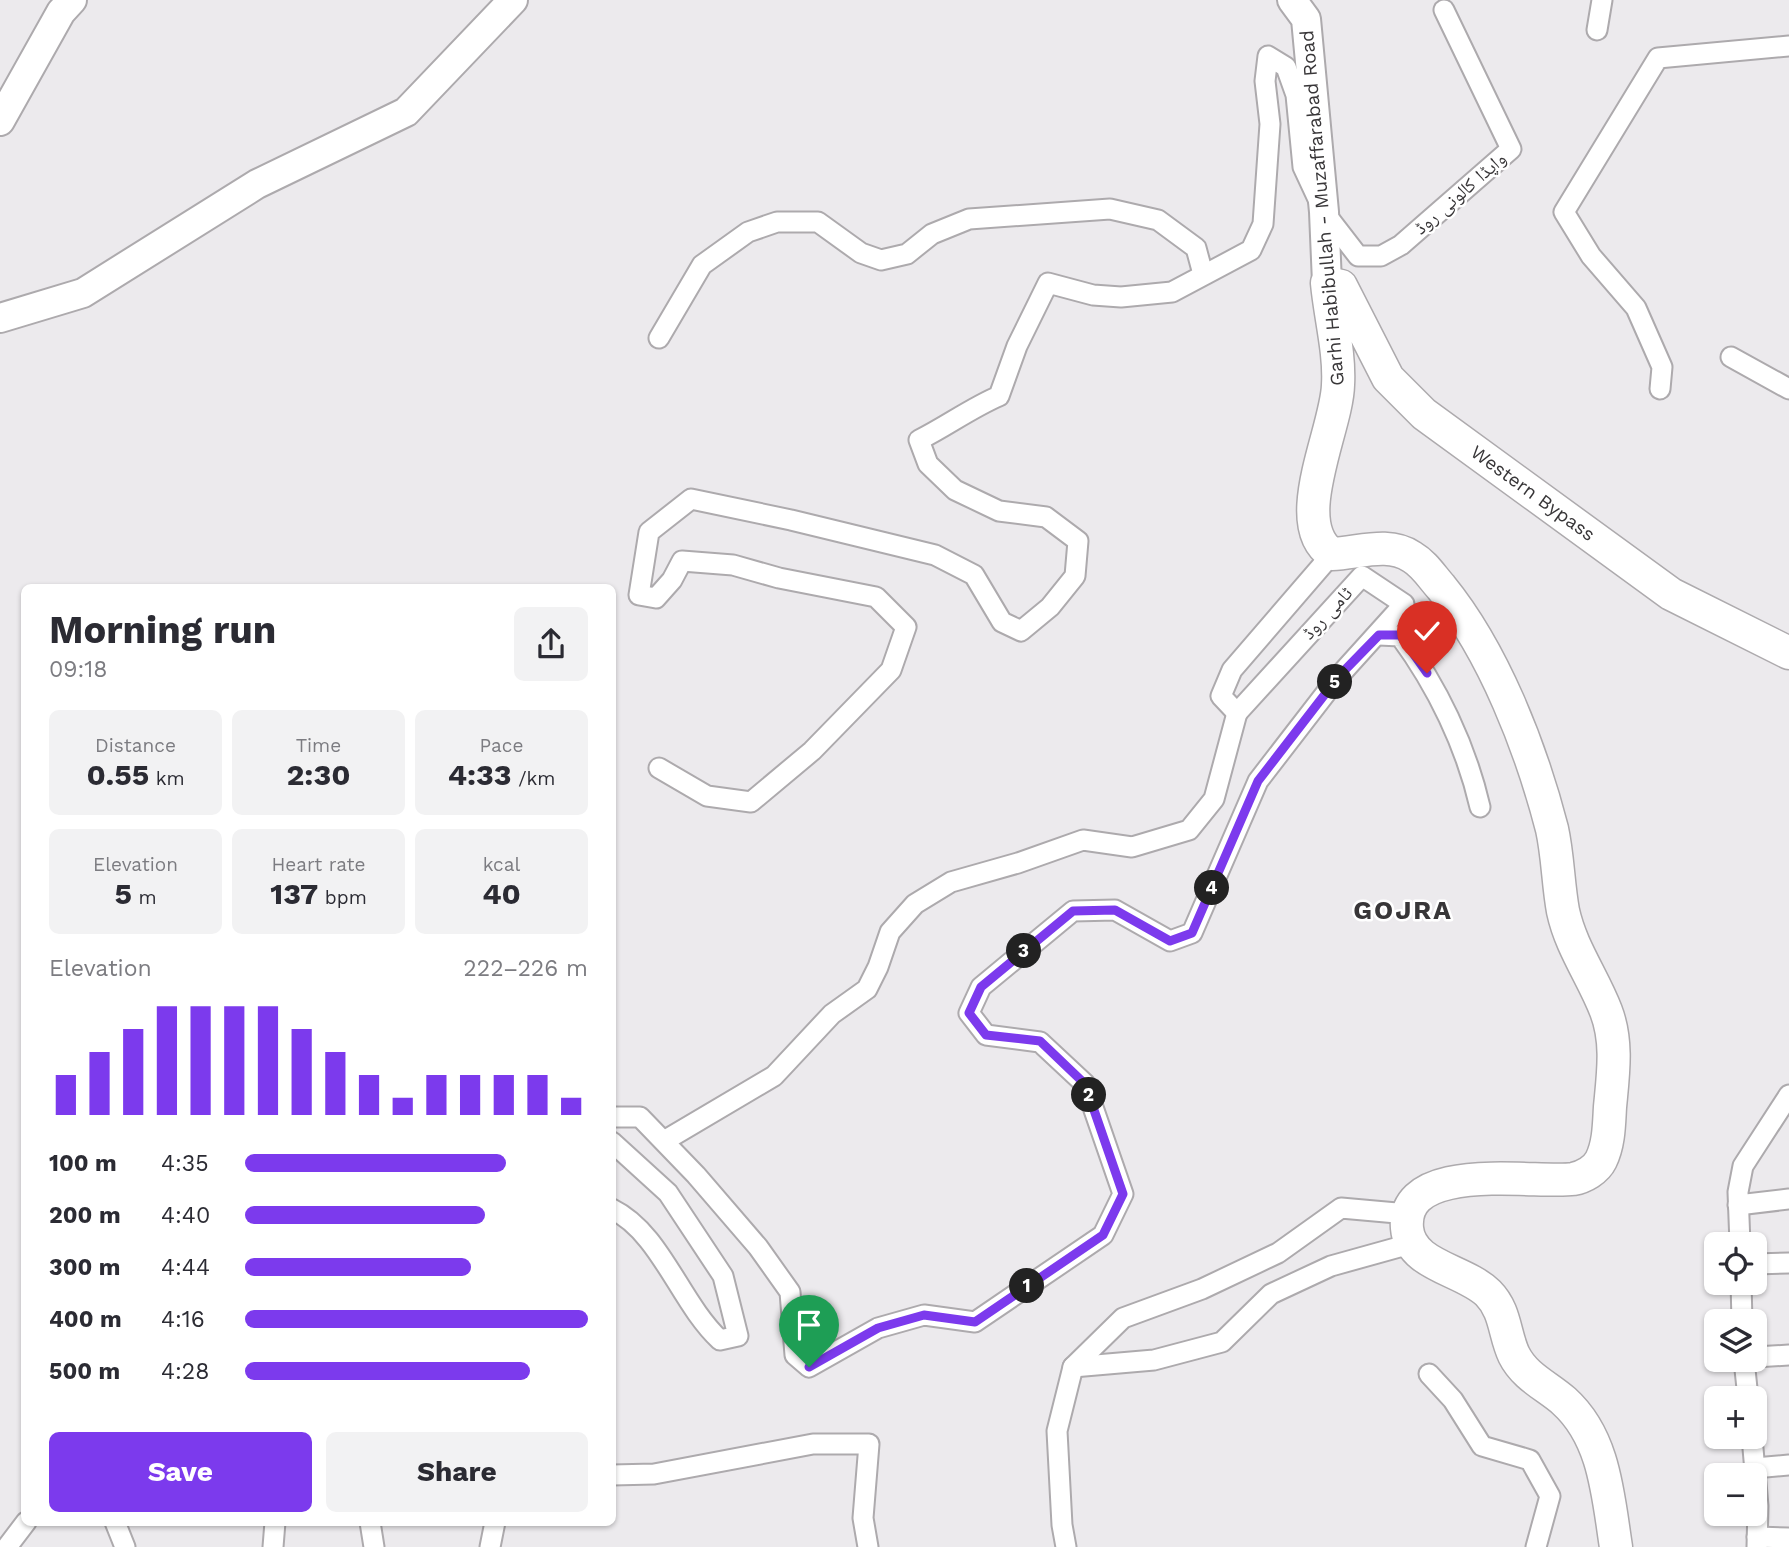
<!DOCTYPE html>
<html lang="en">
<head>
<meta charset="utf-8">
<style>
	body { margin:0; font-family:"Work Sans","Noto Naskh Arabic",sans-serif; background:#f2f2f3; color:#2b2b33; height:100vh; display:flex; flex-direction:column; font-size:26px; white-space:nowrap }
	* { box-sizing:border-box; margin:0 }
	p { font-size:23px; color:#7c7c81 }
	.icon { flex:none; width:38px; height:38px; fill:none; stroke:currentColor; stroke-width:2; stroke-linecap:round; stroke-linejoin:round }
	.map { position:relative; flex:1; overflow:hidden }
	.drawer { position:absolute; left:21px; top:584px; width:595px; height:942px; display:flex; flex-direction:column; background:#fff; border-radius:10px; box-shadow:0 2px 5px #0004 }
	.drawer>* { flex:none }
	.fabs { position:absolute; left:1704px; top:1232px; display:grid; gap:14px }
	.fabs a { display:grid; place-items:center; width:63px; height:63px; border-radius:10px; background:#fff; box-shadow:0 2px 5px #0004; font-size:35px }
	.pin { position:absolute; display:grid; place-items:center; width:60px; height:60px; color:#fff; margin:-72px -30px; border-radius:50% 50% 50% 0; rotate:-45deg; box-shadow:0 0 7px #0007 }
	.pin .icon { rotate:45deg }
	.km { position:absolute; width:35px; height:35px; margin:-18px; border-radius:50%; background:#222; color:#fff; font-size:19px; line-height:35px; text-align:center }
	.round { display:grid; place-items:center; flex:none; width:74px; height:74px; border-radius:10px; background:#f2f2f3 }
	.overview { display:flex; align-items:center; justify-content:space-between; height:119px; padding:0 28px }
	h1 { font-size:38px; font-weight:700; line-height:52px }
	.stats { display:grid; grid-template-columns:repeat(3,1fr); gap:10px; height:119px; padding:7px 28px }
	.stats div { display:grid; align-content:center; border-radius:10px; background:#f2f2f3; text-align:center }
	.stats b { font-size:30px; font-weight:700 }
	.stats small { font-size:19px; font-weight:400 }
	.stats p { font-size:19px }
	.chart { height:196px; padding:14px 28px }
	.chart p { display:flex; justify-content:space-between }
	.chart svg { width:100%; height:126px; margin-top:7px; stroke:#7c3aed; stroke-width:6 }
	.action { display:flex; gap:14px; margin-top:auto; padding:14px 28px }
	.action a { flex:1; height:80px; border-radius:10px; background:#7c3aed; color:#fff; font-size:28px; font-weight:700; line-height:80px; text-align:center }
	.action a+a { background:#f2f2f3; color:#2b2b33 }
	ul { padding:0 28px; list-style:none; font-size:23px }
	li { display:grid; grid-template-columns:112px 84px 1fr; align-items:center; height:52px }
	li i { height:18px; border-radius:9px; background:#7c3aed }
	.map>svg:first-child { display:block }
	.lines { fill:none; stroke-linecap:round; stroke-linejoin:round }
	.minor-casing { stroke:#adaaad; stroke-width:23 }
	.secondary-casing { stroke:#adaaad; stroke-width:32 }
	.trunk-casing { stroke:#adaaad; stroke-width:35 }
	.minor { stroke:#fff; stroke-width:19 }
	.secondary { stroke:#fff; stroke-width:28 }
	.trunk { stroke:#fff; stroke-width:32 }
	.route-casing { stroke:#fff; stroke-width:14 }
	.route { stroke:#7c3aed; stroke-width:9 }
	.labels { text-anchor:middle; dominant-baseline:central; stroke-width:5; stroke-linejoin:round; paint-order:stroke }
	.street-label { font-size:19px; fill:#383638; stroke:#fff }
	.district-label { font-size:26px; font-weight:bold; letter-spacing:2px; fill:#383638; stroke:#fff }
</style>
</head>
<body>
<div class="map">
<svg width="1789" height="1547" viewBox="0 0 1789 1547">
	<rect width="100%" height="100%" fill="#eceaed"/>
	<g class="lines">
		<g class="minor-casing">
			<g id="minor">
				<polyline points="1597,30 1602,0"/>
				<polyline points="659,338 702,265 748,232 777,222 818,222 861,253 881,260 907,254 932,234 969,219 1110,209 1158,220 1196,248 1203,274"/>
				<polyline points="1731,357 1789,389"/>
				<polyline points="1660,389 1662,367 1636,308 1591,256 1564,212 1658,58 1789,46"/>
				<path d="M1379,635L1400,636C1437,686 1466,746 1480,807"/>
				<path d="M659,768L707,796L751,802L812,751L891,670L906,627L876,597L779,578L733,565L682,561L672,580L656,598L639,595L649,532L691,499L791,520L935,555L974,575L1002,622L1021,631L1050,607L1075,576L1078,541L1046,517L999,511L955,490L928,464L919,440C947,426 971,408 999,396L1017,346L1048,283L1093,295L1121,297L1172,292L1251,250L1263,224L1270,124L1265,81L1268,56L1286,67L1296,95L1303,167L1324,212L1358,256H1381L1401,245L1511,149L1444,10"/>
				<polyline points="612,1117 640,1117 696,1175 758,1247 790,1292 795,1355 809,1367 878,1328 924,1315 975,1322 1103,1235 1123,1194 1085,1084 1040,1042 986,1035 969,1013 981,987 1073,911 1115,910 1170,941 1192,933 1258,781 1339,676 1404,604 1362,576 1237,713 1221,696 1232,670 1332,554"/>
				<polyline points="664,1141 774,1076 832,1014 867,989 878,967 890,932 915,904 951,882 1018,863 1083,840 1132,847 1189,830 1214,799 1237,713"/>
				<path d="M612,1142L668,1193L723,1276L738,1336L720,1340C680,1303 661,1233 612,1209"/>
				<polyline points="1738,1205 1789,1199"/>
				<polyline points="1740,1244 1738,1192 1743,1166 1789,1095"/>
				<polyline points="1755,1264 1789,1263"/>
				<polyline points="1741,1283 1742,1321"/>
				<polyline points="1755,1357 1789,1355"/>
				<polyline points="1744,1360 1748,1398"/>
				<polyline points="1073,1367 1154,1360 1222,1342 1271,1294 1331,1266 1410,1244"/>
				<polyline points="1429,1374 1453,1400 1482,1446 1530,1460 1550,1496 1536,1547"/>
				<polyline points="1752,1437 1758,1506 1757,1547"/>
				<polyline points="1755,1468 1789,1465"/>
				<polyline points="612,1475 654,1474 813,1444 869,1444 863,1518 868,1547"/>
				<polyline points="115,1522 125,1547"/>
				<polyline points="370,1522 374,1547"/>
				<polyline points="1757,1537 1789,1538"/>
				<polyline points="7,1547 26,1522"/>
				<polyline points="273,1547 275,1522"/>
				<polyline points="490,1547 495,1522"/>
				<polyline points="1066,1547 1062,1525 1057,1431 1073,1367 1123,1318 1202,1289 1278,1253 1341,1208 1408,1214"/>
			</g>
		</g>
		<g class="secondary-casing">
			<g id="secondary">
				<polyline points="1292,0 1306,19 1324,212 1327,283"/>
				<polyline points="0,121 61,12 72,0"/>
				<polyline points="0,318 83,293 257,184 406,112 513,0"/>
			</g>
		</g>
		<g class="trunk-casing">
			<path id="trunk" d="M1616,1547C1608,1496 1605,1438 1564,1401C1547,1386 1525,1377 1514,1355C1504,1334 1506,1311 1488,1293C1463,1269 1410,1266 1407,1228C1401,1159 1536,1184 1573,1179C1584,1177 1596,1170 1601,1160C1609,1144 1609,1124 1610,1107C1613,1075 1618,1042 1606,1011C1593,977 1571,948 1563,911C1558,884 1558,856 1552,829C1531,748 1494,652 1441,587C1432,577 1424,564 1412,557C1388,541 1359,553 1332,554C1287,524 1337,429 1338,385C1340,352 1330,316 1327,283L1341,286L1388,378L1424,414L1671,594L1789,653"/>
		</g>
		<use href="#minor" class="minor"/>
		<use href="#secondary" class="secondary"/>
		<use href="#trunk" class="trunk"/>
	</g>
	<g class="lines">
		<g class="route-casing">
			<polyline id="route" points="809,1367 878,1328 924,1315 975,1322 1103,1235 1123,1194 1085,1084 1040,1041 986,1035 969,1013 981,987 1073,911 1115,910 1170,941 1192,933 1258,781 1339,676 1379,635 1400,635 1427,673"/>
		</g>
		<use href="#route" class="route"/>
	</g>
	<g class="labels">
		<g class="street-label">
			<text transform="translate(1460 193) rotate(-41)">واپڈا کالونی روڈ</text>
			<text transform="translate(1322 208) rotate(-95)">Garhi Habibullah - Muzaffarabad Road</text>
			<text transform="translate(1533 493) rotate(36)">Western Bypass</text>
			<text transform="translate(1327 613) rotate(-47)">ٹامی روڈ</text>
		</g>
		<g class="district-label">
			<text x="1403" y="910">GOJRA</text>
		</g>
	</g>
</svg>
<div class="fabs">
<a><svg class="icon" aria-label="locate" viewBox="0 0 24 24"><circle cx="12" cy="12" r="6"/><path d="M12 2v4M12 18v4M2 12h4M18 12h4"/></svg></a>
<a><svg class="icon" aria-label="layers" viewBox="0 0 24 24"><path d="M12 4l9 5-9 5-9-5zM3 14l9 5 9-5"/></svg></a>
<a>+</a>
<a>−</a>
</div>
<div class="pin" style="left:809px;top:1367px;background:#1e9e55"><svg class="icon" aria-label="arrive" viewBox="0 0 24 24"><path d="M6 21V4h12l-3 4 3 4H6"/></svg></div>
<div class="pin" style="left:1427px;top:673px;background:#d93025"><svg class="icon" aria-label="check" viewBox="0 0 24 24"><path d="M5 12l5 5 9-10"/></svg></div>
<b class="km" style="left:1027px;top:1286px">1</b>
<b class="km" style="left:1089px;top:1095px">2</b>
<b class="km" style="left:1024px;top:951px">3</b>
<b class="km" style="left:1212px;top:888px">4</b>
<b class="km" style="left:1335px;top:682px">5</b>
<section class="drawer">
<div class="overview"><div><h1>Morning run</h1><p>09:18</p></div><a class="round"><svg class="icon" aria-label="share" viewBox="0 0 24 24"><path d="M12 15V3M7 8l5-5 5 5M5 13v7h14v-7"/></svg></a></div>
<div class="stats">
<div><p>Distance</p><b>0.55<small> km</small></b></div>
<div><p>Time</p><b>2:30</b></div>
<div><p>Pace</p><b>4:33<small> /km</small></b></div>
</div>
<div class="stats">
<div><p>Elevation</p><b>5<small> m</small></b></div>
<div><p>Heart rate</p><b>137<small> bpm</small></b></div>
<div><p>kcal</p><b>40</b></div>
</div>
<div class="chart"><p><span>Elevation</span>222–226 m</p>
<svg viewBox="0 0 160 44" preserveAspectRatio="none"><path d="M5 44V30M15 44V22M25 44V14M35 44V6M45 44V6M55 44V6M65 44V6M75 44V14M85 44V22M95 44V30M105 44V38M115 44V30M125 44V30M135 44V30M145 44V30M155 44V38"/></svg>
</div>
<ul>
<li><b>100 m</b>4:35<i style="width:76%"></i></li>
<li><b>200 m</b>4:40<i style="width:70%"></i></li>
<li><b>300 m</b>4:44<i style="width:66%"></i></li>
<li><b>400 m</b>4:16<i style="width:100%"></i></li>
<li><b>500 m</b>4:28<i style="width:83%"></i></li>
</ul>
<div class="action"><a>Save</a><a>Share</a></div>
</section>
</div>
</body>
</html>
